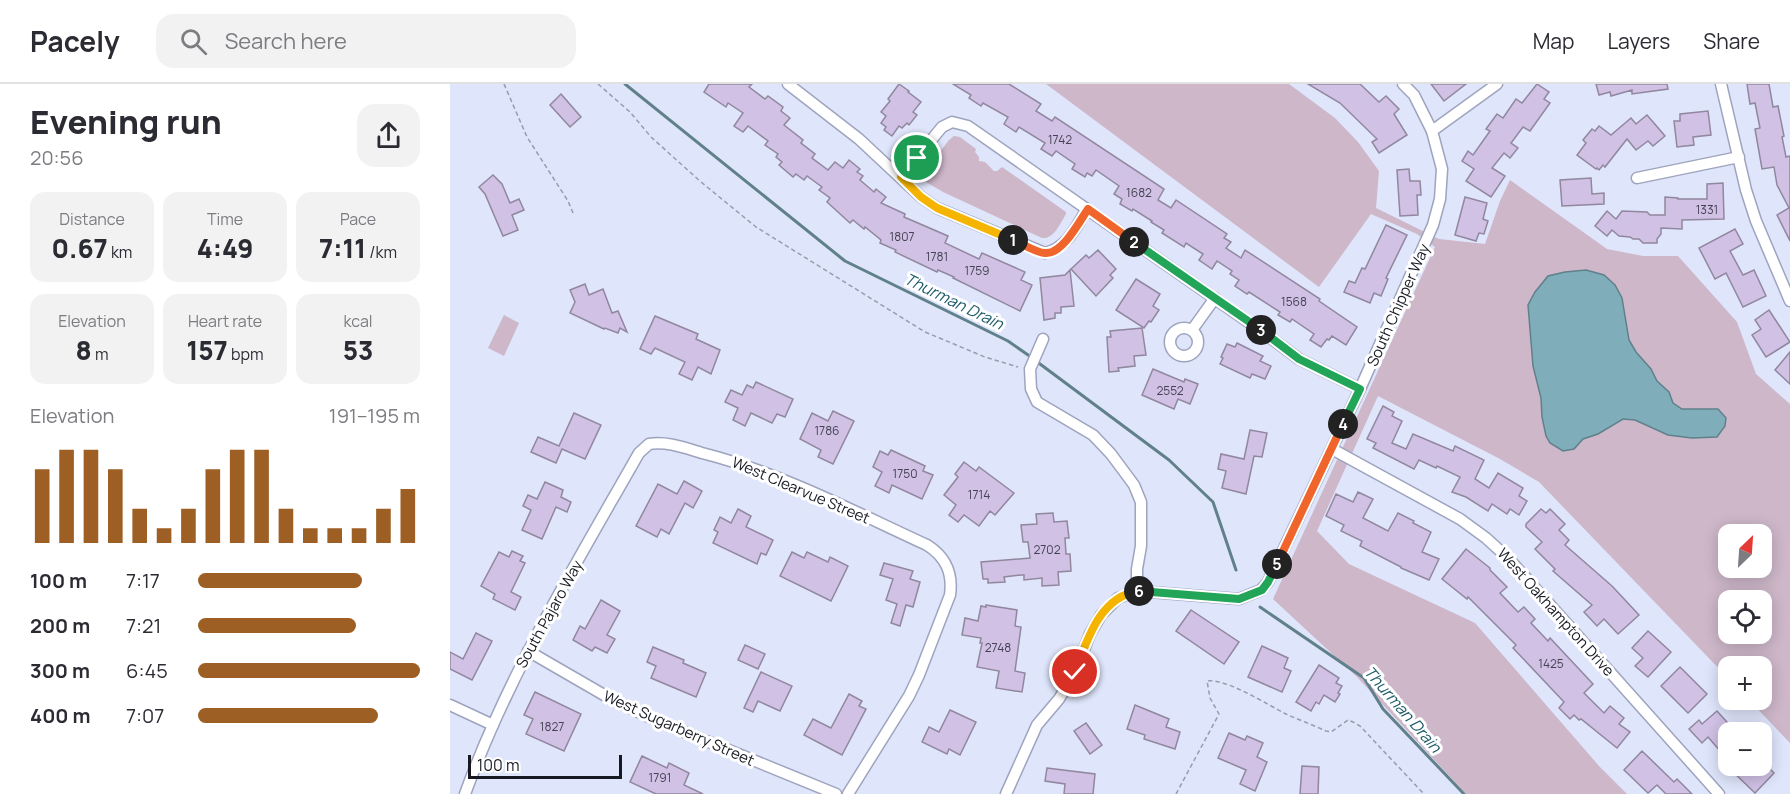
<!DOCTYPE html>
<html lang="en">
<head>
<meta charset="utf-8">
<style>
	body { margin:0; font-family:Manrope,sans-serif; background:#f2f2f3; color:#2b2b33; height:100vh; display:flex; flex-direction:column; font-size:22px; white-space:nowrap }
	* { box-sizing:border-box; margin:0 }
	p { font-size:20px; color:#7c7c81 }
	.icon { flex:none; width:33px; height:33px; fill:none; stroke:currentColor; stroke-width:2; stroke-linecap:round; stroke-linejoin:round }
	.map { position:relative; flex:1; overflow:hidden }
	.sheet { display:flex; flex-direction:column; background:#fff; width:450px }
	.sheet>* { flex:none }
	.needle { width:39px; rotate:25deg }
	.controls { position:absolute; left:1268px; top:440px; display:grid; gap:12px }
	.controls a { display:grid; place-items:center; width:54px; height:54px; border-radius:12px; background:#fff; box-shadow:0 3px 15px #0003; font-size:30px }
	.scale { position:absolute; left:18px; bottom:15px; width:154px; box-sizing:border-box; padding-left:6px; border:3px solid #161922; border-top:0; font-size:16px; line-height:21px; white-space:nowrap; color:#161922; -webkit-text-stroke:4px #fff; paint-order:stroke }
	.pin { position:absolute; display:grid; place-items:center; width:51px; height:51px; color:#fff; margin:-26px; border:3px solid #fff; border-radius:50%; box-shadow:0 2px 6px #0007 }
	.km { position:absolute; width:30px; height:30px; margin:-15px; border-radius:50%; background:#222; color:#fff; font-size:16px; line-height:30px; text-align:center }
	.round { display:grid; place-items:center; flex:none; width:63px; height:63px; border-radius:18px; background:#f2f2f3 }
	.overview { display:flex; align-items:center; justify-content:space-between; height:102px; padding:0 30px }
	h1 { font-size:33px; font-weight:800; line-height:45px }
	.stats { display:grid; grid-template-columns:repeat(3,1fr); gap:9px; height:102px; padding:6px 30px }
	.stats div { display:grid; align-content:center; border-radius:15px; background:#f2f2f3; text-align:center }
	.stats b { font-size:26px; font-weight:800 }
	.stats small { font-size:16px; font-weight:400 }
	.stats p { font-size:16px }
	.chart { height:168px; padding:12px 30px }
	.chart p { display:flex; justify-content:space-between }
	.chart svg { width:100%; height:108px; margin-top:6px; stroke:#9d5f24; stroke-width:6 }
	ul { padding:0 30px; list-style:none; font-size:20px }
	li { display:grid; grid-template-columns:96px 72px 1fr; align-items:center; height:45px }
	li i { height:15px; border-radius:8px; background:#9d5f24 }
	header { display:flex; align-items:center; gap:36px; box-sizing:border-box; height:84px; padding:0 30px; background:#fff; border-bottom:2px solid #e1e1e2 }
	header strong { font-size:28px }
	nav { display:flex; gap:33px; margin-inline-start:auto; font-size:21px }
	.search { width:420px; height:54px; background:#f2f2f3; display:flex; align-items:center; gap:15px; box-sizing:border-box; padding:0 21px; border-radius:18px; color:#7c7c81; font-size:22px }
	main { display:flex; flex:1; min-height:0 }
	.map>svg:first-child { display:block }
	.green { fill:#cdb7c9; fill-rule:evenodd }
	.water { fill:#7fadb9; stroke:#60818c; stroke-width:1.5 }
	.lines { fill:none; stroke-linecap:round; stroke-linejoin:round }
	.stream { stroke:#60818c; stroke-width:3 }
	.building { fill:#d0c1e5; stroke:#91879f; stroke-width:1.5 }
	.minor-casing { stroke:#9ea4be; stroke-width:13 }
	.path { stroke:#979cae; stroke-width:1.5; stroke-dasharray:4.5 3; stroke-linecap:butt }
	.minor { stroke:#fff; stroke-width:10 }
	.split-1-casing { stroke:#fff; stroke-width:12 }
	.split-2-casing { stroke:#fff; stroke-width:12 }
	.split-3-casing { stroke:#fff; stroke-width:12 }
	.split-4-casing { stroke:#fff; stroke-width:12 }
	.split-5-casing { stroke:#fff; stroke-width:12 }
	.split-6-casing { stroke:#fff; stroke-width:12 }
	.split-7-casing { stroke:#fff; stroke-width:12 }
	.split-1 { stroke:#f5b400; stroke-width:8 }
	.split-2 { stroke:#f0652b; stroke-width:8 }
	.split-3 { stroke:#22a559; stroke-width:8 }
	.split-4 { stroke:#22a559; stroke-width:8 }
	.split-5 { stroke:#f0652b; stroke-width:8 }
	.split-6 { stroke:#22a559; stroke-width:8 }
	.split-7 { stroke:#f5b400; stroke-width:8 }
	.labels { text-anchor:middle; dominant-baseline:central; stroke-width:6; stroke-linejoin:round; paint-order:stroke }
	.number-label { font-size:12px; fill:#444353 }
	.street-label { font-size:15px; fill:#161922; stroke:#fff }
	.water-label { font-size:16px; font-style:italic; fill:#1d5b69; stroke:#fff }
</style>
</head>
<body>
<header>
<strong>Pacely</strong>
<div class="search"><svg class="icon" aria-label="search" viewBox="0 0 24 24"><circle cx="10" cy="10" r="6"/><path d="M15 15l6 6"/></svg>Search here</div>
<nav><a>Map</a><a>Layers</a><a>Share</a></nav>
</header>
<main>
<section class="sheet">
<div class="overview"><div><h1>Evening run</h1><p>20:56</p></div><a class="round"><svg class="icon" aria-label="share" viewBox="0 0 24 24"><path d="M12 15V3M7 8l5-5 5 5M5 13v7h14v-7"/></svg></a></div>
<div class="stats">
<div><p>Distance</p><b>0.67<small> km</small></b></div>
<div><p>Time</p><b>4:49</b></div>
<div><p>Pace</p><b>7:11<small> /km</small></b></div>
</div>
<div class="stats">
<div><p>Elevation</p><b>8<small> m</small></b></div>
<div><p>Heart rate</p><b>157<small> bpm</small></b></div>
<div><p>kcal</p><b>53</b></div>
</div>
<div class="chart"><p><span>Elevation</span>191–195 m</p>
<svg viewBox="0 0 160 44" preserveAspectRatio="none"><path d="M5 44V14M15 44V6M25 44V6M35 44V14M45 44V30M55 44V38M65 44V30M75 44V14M85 44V6M95 44V6M105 44V30M115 44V38M125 44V38M135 44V38M145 44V30M155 44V22"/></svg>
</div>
<ul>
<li><b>100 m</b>7:17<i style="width:74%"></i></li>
<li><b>200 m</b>7:21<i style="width:71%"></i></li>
<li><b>300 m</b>6:45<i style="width:100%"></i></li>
<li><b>400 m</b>7:07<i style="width:81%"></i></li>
</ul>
</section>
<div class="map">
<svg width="1340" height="710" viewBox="0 0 1340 710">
	<rect width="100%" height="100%" fill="#dfe5fb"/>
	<g class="green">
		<path d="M596,0H839L885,34L908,58L929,87L926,124L989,155L1035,160L1050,117L1060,96L1157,165L1193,172H1228L1287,238L1306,290L1340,320V659L1298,615H1311V582H1278V594L1089,398L1050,375L928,312L867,447L899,480L1025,539L1149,682L1177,710H1016L907,593L823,515L985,163L967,150L921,130L869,203ZM1278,450H1311V483H1278ZM1278,516H1311V549H1278Z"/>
		<path d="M504,52L510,53L526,65L525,68L529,73V77L535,78L544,87H547L552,83L616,128V130C610,140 604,155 592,154L493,108L476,98L473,90L499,56Z"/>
		<polygon points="54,231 69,239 54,272 38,264"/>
	</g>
	<polygon class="water" points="1136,186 1154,191 1165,201 1172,214 1179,256 1186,268 1201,285 1207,297 1219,308 1223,319 1232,325 1268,325 1276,334 1275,342 1267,353 1242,354 1218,351 1185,336 1173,335 1148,350 1133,355 1124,365 1113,367 1100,359 1096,352 1092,333 1091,314 1083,282 1078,221 1085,208 1098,192 1115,188"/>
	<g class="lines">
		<g class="stream">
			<polyline points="175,0 395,177 558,257 581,273"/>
			<polyline points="586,277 719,376 763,418 786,486"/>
			<polyline points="810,523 914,594 933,625 1014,710"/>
		</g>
	</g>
	<g class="building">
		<polygon points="259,0 302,0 299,3 315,15 318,12 333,23 331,27 340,34 334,41 353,56 351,59 365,70 362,74 378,86 385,78 393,84 399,76 410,85 407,88 413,92 410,96 424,108 426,105 436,113 431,119 455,130 454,133 498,152 495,159 529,175 532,169 575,188 571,196 582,201 570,227 503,194 504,193 488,186 487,188 445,168 446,166 430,159 431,156 415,143 414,145 403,136 400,139 377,118 380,114 369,106 372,103 357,92 354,96 346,90 343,93 329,81 332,78 326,73 328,70 315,61 318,57 298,42 293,48 284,42 293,29 278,19 276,23 254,8"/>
		<polygon points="449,0 459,7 458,8 471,18 463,28 467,31 459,41 457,39 452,44 449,42 442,52 434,46 436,43 431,39 436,32 431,28 440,17 438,15"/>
		<polygon points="503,0 559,0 591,20 586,27 602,37 605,33 714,105 708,116 721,124 726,116 777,150 774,154 781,158 776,164 791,174 795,166 870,215 869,217 907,243 896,261 882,252 879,256 877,255 871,263 860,256 864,250 842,235 840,238 828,231 830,228 799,208 797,210 785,202 789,196 780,190 782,187 767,177 762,185 749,176 753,170 736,159 734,163 712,149 714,146 701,138 702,137 683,125 682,127 670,120 672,115 664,110 669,102 646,86 642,92 637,89 635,93 622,85 625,80 606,67 602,72 591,65 595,59 569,43 566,48 554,40 558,33 533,19 531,22 519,14 521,11"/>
		<polygon points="858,0 910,0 929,18 936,12 949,25 944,30 957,51 929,69 922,58 927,55 890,19"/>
		<polygon points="981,0 1016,0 994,17"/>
		<polygon points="1087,0 1099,8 1094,15 1100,19 1080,47 1073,43 1061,59 1068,64 1060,74 1054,69 1042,84 1055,92 1041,113 1016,97 1024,85 1012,77 1018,67 1023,71 1040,47 1036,45 1047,30 1053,34 1066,15 1072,19"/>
		<polygon points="1146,0 1217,0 1218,5 1182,10 1182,6 1161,12 1160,8 1149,11"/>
		<polygon points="1297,0 1319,0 1323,23 1328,22 1334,52 1332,53 1336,73 1340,72 1340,157 1327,131 1339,124 1327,101 1324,83 1312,85 1305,45 1310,44 1305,19 1300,20"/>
		<polygon points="111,10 131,33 120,43 100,21"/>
		<polygon points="1258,27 1261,51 1243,53 1244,61 1227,63 1224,37 1230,37 1230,30"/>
		<polygon points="1197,31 1215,52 1203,62 1198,57 1186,66 1177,55 1155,83 1153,81 1149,86 1147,84 1146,85 1127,71 1136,59 1133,56 1142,45 1145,47 1149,42 1161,51 1181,34 1186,40"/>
		<polygon points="959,85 960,97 970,97 971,111 967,111 968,131 950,132 947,86"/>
		<polygon points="43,91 52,100 60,119 69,115 74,126 62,131 68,146 53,152 35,110 29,103"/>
		<polygon points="1141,94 1142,110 1154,109 1154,120 1112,122 1110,96"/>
		<polygon points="1273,99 1274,135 1232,136 1232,145 1211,144 1211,150 1207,155 1207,159 1193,159 1189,155 1183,155 1180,153 1169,152 1162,146 1157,152 1145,142 1157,127 1166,135 1172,127 1197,128 1200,131 1215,131 1215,113 1228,114 1228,115 1257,115 1257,100"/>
		<polygon points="1015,113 1037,119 1033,135 1038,137 1034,150 1029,149 1026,157 1005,151"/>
		<polygon points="936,141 957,151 936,194 938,195 931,212 924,209 920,219 894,208 899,197 905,199 912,184 915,185"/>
		<polygon points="1285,145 1293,160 1280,167 1293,191 1304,186 1316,212 1293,223 1276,189 1265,195 1249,164"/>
		<polygon points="648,166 666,185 660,191 663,194 646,212 621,185 636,171 639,174"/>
		<polygon points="620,186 624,222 611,223 611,229 605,229 605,234 594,236 590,194 615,191"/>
		<polygon points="686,195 710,210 703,222 709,226 701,238 699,237 694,244 666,226"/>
		<polygon points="135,200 139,211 153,205 162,229 168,227 177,248 170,244 168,249 155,244 154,245 120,229 125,218 120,206"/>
		<polygon points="1319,226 1340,258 1316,273 1302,251 1311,245 1305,236"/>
		<polygon points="205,232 248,250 246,255 270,266 261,290 248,283 242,296 229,290 235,278 205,264 201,270 190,265"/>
		<polygon points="692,244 696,271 684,272 685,282 668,284 669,287 659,288 657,253 661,253 660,247"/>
		<polygon points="787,259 813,272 810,277 821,282 815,295 802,290 800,294 770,280 773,274 771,273 777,260 785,263"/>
		<polygon points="1340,268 1340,300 1325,286"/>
		<polygon points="703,285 734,298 735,295 748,300 740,320 728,315 724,325 692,311"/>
		<polygon points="306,298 343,315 335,333 327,330 322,339 301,329 295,342 283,336 288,324 275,318 281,306 292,311 297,301 303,304"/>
		<polygon points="933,322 944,328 942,332 952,337 942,359 956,365 963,350 1003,367 1005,362 1034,376 1025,395 1039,404 1048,389 1073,404 1069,412 1077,417 1069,431 1060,425 1057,430 1042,420 1038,427 1016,413 1002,408 1010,393 987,382 986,384 969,376 964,385 923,364 926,359 917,355"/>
		<polygon points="383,327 404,337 383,380 368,373 371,366 350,355 362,329 378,337"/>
		<polygon points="124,329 151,341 135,375 112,365 106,379 81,368 88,353 109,362"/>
		<polygon points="800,346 817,349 812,373 804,372 796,410 772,404 776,387 768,385 771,370 794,375"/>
		<polygon points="441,366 475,382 473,387 483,391 472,415 442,401 439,409 425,402 432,388 423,383 430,367 438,371"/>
		<polygon points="514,378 526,387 529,383 564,409 545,431 540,427 529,442 514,431 508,438 499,431 506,421 494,411 508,393 505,390"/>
		<polygon points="234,397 252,407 243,424 235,419 219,450 211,445 207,453 186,442 208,400 227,410"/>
		<polygon points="95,398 113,406 111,413 121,418 117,428 106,423 92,455 72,446 81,426 73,422 78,411 87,415"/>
		<polygon points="908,408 923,415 913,434 938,447 948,429 964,437 963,439 981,448 972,468 989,475 979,496 951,484 951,483 910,462 912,457 891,447 894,441 876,432 886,410 903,418"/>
		<polygon points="288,425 301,432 296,443 323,456 316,471 311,469 307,480 263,459 268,448 264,446 270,433 281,439"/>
		<polygon points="1091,425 1096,429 1100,425 1115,440 1109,446 1119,456 1115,461 1162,502 1189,531 1168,550 1154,535 1147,542 1134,528 1142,521 1103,487 1105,485 1085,465 1092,458 1076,443 1076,440"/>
		<polygon points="603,429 604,438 617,437 619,454 615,454 616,470 620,470 621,487 608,488 609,501 592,502 592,494 574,496 574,491 571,491 554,493 555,498 538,499 538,495 533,495 531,478 580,474 578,458 573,458 571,441 587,440 586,430"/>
		<polygon points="1016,465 1040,484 1040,486 1057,503 1050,509 1068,528 1074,523 1085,535 1081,539 1098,557 1100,554 1143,600 1134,609 1154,629 1160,622 1174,634 1169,640 1180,648 1167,664 1131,635 1129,636 1124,631 1120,635 1109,624 1114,618 1063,564 1066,561 1018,513 1017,515 992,495"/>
		<polygon points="62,467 73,472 70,477 75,479 61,508 71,513 65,526 43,515 45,510 31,502 49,468 59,473"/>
		<polygon points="342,468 354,474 357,468 378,478 380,473 398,482 381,517 330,492"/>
		<polygon points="434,479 463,487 460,495 470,498 463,523 456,521 450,542 441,539 447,520 436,516 443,495 430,491"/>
		<polygon points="151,516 170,527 157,551 165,555 157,569 145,563 142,567 123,556 130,542 135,545"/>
		<polygon points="536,521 567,526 565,542 571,543 565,587 575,589 572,608 546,604 549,587 527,583 532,559 530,559 531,554 512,551 515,534 528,537 531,522 536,523"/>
		<polygon points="741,526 789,558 774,580 726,547"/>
		<polygon points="1198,547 1221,568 1198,593 1185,582 1193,574 1182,564"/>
		<polygon points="26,549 42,557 22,596 0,585 0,568 13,575"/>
		<polygon points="295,561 315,570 308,585 288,576"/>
		<polygon points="812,562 838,574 834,584 841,587 832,608 798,593"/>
		<polygon points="203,563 234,576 233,579 256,589 246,613 201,594 206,582 197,578"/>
		<polygon points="869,581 889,594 886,599 892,602 888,609 890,610 885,618 874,611 869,620 866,618 861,627 846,618"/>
		<polygon points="1230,583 1257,610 1238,629 1211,602"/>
		<polygon points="311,588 342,602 330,627 308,617 303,628 294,624"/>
		<polygon points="85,608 131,630 114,667 76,650 83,635 74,631"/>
		<polygon points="399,610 412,617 409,622 416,625 392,671 354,651 363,635 381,644"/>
		<polygon points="685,621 719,635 716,643 730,648 725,665 694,655 695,651 677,645"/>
		<polygon points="500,626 526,638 510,671 499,665 497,670 472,658 479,643 489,648"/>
		<polygon points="1267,627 1286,648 1278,648 1278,661 1271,668 1258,653 1252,659 1239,645 1249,636 1252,640"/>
		<polygon points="636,639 652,661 640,670 624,647"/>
		<polygon points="779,649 795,656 797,652 813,659 807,673 817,678 805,707 790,700 796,686 768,674"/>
		<polygon points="1192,667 1224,698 1227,695 1242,710 1216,710 1207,701 1198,709 1174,686"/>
		<polygon points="192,672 217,684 219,679 239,689 234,701 253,710 206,710 180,698"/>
		<polygon points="1276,681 1316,681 1324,689 1305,709"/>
		<polygon points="852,682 869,683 868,710 850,710"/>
		<polygon points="597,684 645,690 643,710 614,710 615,700 595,697"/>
	</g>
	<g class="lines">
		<g class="minor-casing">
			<g id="minor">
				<path d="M338,0L409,55L471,113L487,124L595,169C617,164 626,143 637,125"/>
				<polyline points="953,0 964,11 982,47"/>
				<polyline points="1271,0 1296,106 1306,137 1340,217"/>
				<polyline points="451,93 492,43 502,38 518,42 814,249 849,275 910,305"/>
				<polyline points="1187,94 1289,73"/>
				<circle cx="734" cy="258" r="14"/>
				<polyline points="742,246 765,214"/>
				<polyline points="593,255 580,285 581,305 587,318 643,351 661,370 684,401 691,418 691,462 687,485 687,507"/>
				<polyline points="882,365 1010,435 1036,454 1059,475 1269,710"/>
				<polyline points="78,567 161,615 205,636 386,710"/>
				<polyline points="0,621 43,641"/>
				<path d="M15,710C59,589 126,480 189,369L199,360C217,357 235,364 252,369C331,389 403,427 477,461C496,473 503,489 500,511L469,591L459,612L398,710"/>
				<polyline points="556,710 587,641 609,615 625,588 640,550 651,531 668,514 687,507 789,515 811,506 818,498 910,305 983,141 990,115 992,85 982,47 1047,0"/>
			</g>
		</g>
		<g class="path">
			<polyline points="54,0 77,53 118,117 123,129"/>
			<polyline points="148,0 180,28 201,53 251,98 306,143 475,248 535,273 568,283"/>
			<path d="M726,710L769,630L760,614L757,597C776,594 818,621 836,630C849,636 863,641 876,647L881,648L898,636L903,638L910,642L974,710"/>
		</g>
		<use href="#minor" class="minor"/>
	</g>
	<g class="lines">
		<g class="split-1-casing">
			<polyline id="split-1" points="467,74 451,93 471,113 487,124 563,156"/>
		</g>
		<g class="split-2-casing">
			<path id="split-2" d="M563,156C571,159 587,169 595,169C612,171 629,138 638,125L684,158"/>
		</g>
		<g class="split-3-casing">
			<polyline id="split-3" points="684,158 811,246"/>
		</g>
		<g class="split-4-casing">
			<polyline id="split-4" points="811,246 849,275 910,305 893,340"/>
		</g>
		<g class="split-5-casing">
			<polyline id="split-5" points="827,480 893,340"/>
		</g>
		<g class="split-6-casing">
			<polyline id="split-6" points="689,507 789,515 812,506 818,498 827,480"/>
		</g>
		<g class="split-7-casing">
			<path id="split-7" d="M625,588C637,556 650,512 689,507"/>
		</g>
		<use href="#split-1" class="split-1"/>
		<use href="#split-2" class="split-2"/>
		<use href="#split-3" class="split-3"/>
		<use href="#split-4" class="split-4"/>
		<use href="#split-5" class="split-5"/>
		<use href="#split-6" class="split-6"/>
		<use href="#split-7" class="split-7"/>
	</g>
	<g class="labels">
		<g class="number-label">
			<text x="610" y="55">1742</text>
			<text x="689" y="108">1682</text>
			<text x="1257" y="125">1331</text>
			<text x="452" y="152">1807</text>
			<text x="487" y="172">1781</text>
			<text x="527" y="186">1759</text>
			<text x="844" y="217">1568</text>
			<text x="720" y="306">2552</text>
			<text x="377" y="346">1786</text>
			<text x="455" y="389">1750</text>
			<text x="529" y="410">1714</text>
			<text x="597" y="465">2702</text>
			<text x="548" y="563">2748</text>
			<text x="1101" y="579">1425</text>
			<text x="102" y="642">1827</text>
			<text x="210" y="693">1791</text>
		</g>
		<g class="street-label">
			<text transform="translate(948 221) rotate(-66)">South Chipper Way</text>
			<text transform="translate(351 406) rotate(23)">West Clearvue Street</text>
			<text transform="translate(1106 528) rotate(48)">West Oakhampton Drive</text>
			<text transform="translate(99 530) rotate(-61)">South Pajaro Way</text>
			<text transform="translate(229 644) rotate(24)">West Sugarberry Street</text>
		</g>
		<g class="water-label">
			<text transform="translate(504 217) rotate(26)">Thurman Drain</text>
			<text transform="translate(953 625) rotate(49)">Thurman Drain</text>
		</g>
	</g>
</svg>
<div class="controls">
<a><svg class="needle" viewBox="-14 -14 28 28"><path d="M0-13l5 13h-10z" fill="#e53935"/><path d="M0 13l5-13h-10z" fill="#7c7c81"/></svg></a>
<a><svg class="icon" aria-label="locate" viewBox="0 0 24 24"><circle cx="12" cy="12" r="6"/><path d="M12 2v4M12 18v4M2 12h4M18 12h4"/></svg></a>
<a>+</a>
<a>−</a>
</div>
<div class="scale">100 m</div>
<div class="pin" style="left:467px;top:74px;background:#1e9e55"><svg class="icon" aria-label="arrive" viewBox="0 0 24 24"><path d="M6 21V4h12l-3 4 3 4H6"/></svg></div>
<div class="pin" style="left:625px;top:588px;background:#d93025"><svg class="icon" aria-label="check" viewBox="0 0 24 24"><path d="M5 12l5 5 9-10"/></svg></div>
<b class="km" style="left:563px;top:156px">1</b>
<b class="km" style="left:684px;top:158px">2</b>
<b class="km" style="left:811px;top:246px">3</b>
<b class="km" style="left:893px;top:340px">4</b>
<b class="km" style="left:827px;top:480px">5</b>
<b class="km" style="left:689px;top:507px">6</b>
</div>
</main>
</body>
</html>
